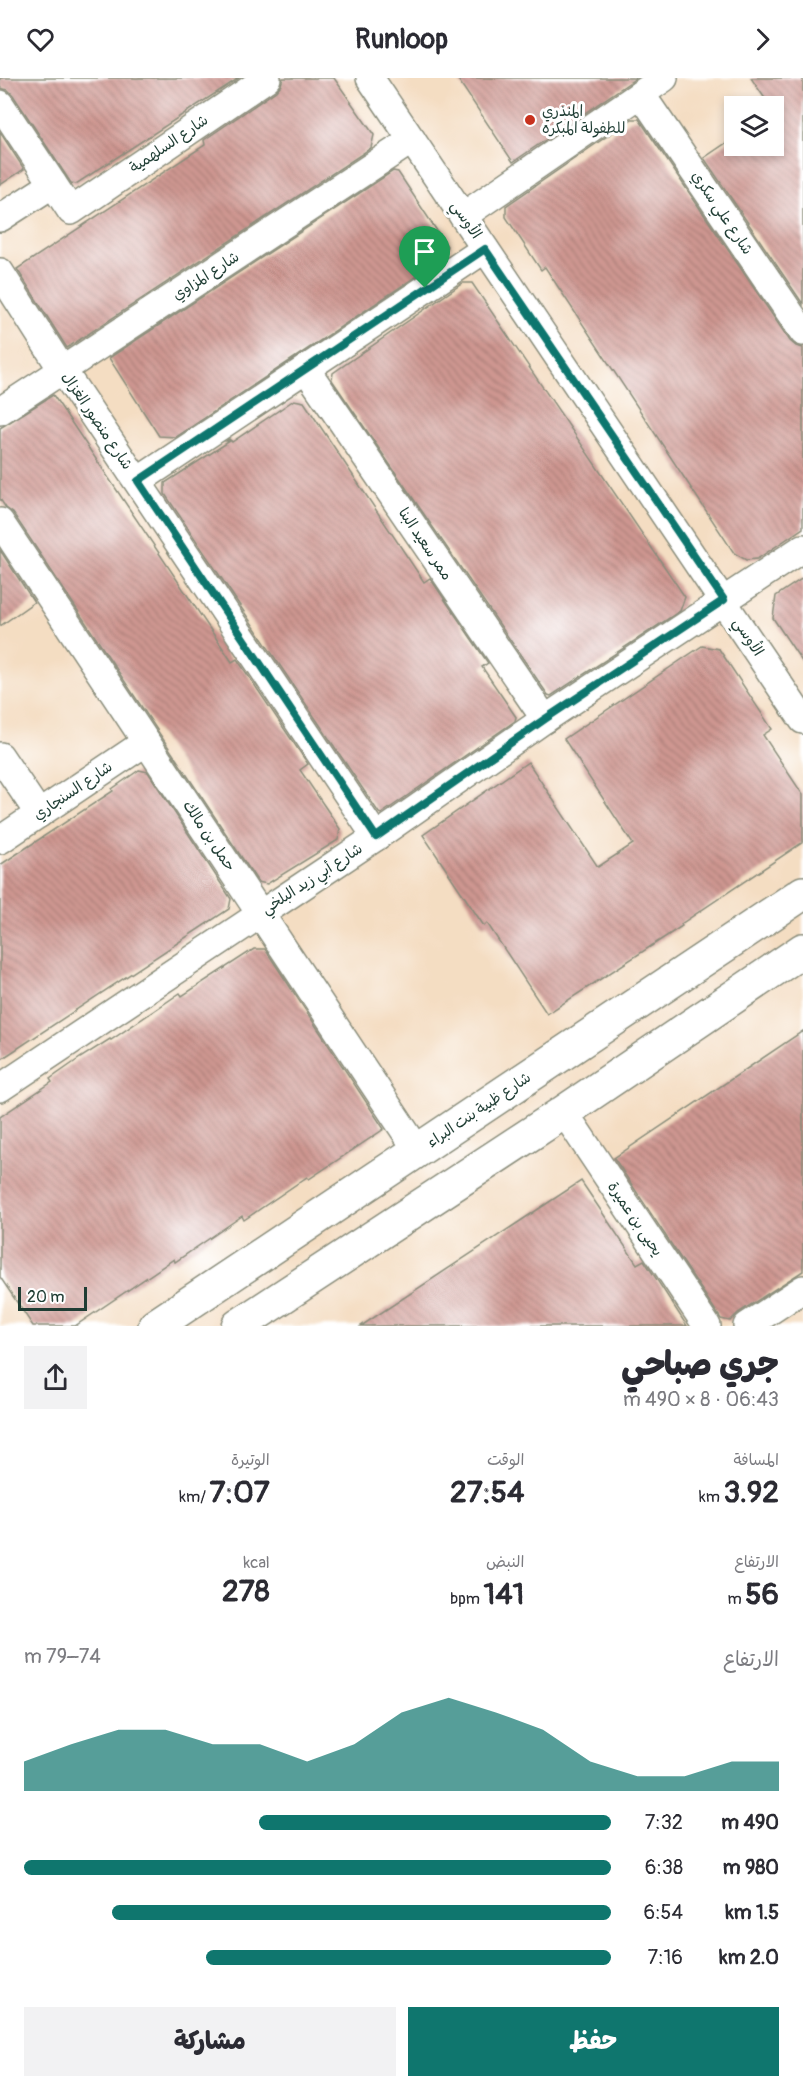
<!DOCTYPE html>
<html lang="ar">
<head>
<meta charset="utf-8">
<style>
	body { margin:0; font-family:Pangolin,"Playpen Sans Arabic",sans-serif; background:#f2f2f3; color:#2b2b33; direction:rtl; height:100vh; display:flex; flex-direction:column; font-size:22px; white-space:nowrap }
	* { box-sizing:border-box; margin:0 }
	p { font-size:20px; color:#7c7c81 }
	.icon { flex:none; width:33px; height:33px; fill:none; stroke:currentColor; stroke-width:2; stroke-linecap:round; stroke-linejoin:round }
	.map { position:relative; height:1248px; overflow:hidden; direction:ltr }
	.details { display:flex; flex-direction:column; background:#fff; flex:1 }
	.details>* { flex:none }
	.controls { position:absolute; left:724px; top:18px; display:grid; gap:12px }
	.controls a { display:grid; place-items:center; width:60px; height:60px; border-radius:0px; background:#fff; box-shadow:0 3px 9px #0003; font-size:30px }
	.scale { position:absolute; left:18px; bottom:15px; width:69px; box-sizing:border-box; padding-left:6px; border:3px solid #1f3d34; border-top:0; font-size:16px; line-height:21px; white-space:nowrap; color:#1f3d34; -webkit-text-stroke:4px #fff; paint-order:stroke }
	.pin { position:absolute; display:grid; place-items:center; width:51px; height:51px; color:#fff; margin:-62px -26px; border-radius:50% 50% 50% 0; rotate:-45deg; box-shadow:0 0 6px #0007 }
	.pin .icon { rotate:45deg }
	.round { display:grid; place-items:center; flex:none; width:63px; height:63px; border-radius:0px; background:#f2f2f3 }
	.summary { display:flex; align-items:center; justify-content:space-between; height:102px; padding:0 24px }
	h1 { font-size:33px; font-weight:800; line-height:45px }
	.figures { display:grid; grid-template-columns:repeat(3,1fr); gap:9px; height:102px; padding:6px 24px }
	.figures div { display:grid; align-content:center }
	.figures b { font-size:30px; font-weight:800 }
	.figures small { font-size:16px; font-weight:400 }
	.figures p { font-size:16px }
	.chart { height:168px; padding:12px 24px }
	.chart p { display:flex; justify-content:space-between }
	.chart svg { width:100%; height:108px; margin-top:6px; fill:#0f766e; opacity:.7 }
	.action { display:flex; gap:12px; margin-top:auto; padding:12px 24px }
	.action a { flex:1; height:69px; border-radius:0px; background:#0f766e; color:#fff; font-size:24px; font-weight:800; line-height:69px; text-align:center }
	.action a+a { background:#f2f2f3; color:#2b2b33 }
	ul { padding:0 24px; list-style:none; font-size:20px }
	li { display:grid; grid-template-columns:96px 72px 1fr; align-items:center; height:45px }
	li i { height:15px; border-radius:8px; background:#0f766e }
	header { display:flex; justify-content:space-between; align-items:center; height:78px; padding:0 24px; background:#fff; font-size:27px; font-weight:800 }
	.map>svg:first-child { display:block }
	.building { fill:url(#building-back-hatch) }
	.lines { fill:none; stroke-linecap:round; stroke-linejoin:round }
	.street-casing { stroke:#8a8d7b; stroke-width:30 }
	.secondary-casing { stroke:#8a8d7b; stroke-width:36 }
	.street { stroke:#fff; stroke-width:27 }
	.secondary { stroke:#fff; stroke-width:33 }
	.route-casing { stroke:#fff; stroke-width:12 }
	.route { stroke:#0f766e; stroke-width:8 }
	.poi-dot { fill:#c8321e; stroke:#fff; stroke-width:2 }
	.labels { text-anchor:middle; dominant-baseline:central; stroke-width:6; stroke-linejoin:round; paint-order:stroke }
	.poi-label { font-size:15px; fill:#1f3d34; stroke:#fff; text-anchor:start }
	.street-label { font-size:15px; fill:#1f3d34; stroke:#fff }
</style>
</head>
<body>
<header><svg class="icon" aria-label="forward" viewBox="0 0 24 24"><path d="M9 5l7 7-7 7"/></svg>Runloop<svg class="icon" aria-label="heart" viewBox="0 0 24 24"><path d="M12 20l-8-8c-3-5 5-10 8-4 3-6 11-1 8 4z"/></svg></header>
<div class="map">
<svg width="803" height="1248" viewBox="0 0 803 1248">
	<defs>
		<pattern id="building-back-hatch" width="6" height="6" patternUnits="userSpaceOnUse" patternTransform="scale(1.5)"><rect width="6" height="6" fill="#cf9791"/><path d="M-1 5l2 2M0 0l6 6M5-1l2 2" fill="none" stroke="#a77c77"/></pattern>
	</defs>
	<rect width="100%" height="100%" fill="#fff"/>
	<filter id="ink" filterUnits="userSpaceOnUse"><feTurbulence type="fractalNoise" baseFrequency=".0167" numOctaves="2"/><feDisplacementMap in="SourceGraphic" scale="12" xChannelSelector="R" yChannelSelector="G"/><feConvolveMatrix kernelMatrix="1 2 1 2 8 2 1 2 1" color-interpolation-filters="sRGB"/></filter>
	<filter id="wash" filterUnits="userSpaceOnUse"><feTurbulence type="fractalNoise" baseFrequency=".008" numOctaves="4" result="noise"/><feDisplacementMap in="SourceGraphic" scale="24" xChannelSelector="R" yChannelSelector="G"/><feGaussianBlur stdDeviation="1.35" result="paint"/><feColorMatrix in="noise" values="0 0 0 0 0 0 0 0 0 0 0 0 0 0 0 0 0 1.4 0 .05"/><feComposite in="paint" operator="in"/></filter>
	<g filter="url(#wash)">
		<rect width="100%" height="100%" fill="#f4ddc2"/>
		<g id="blocks">
			<g class="building">
				<polygon points="0,0 239,0 76,106 71,105 13,17 8,12 0,10"/>
				<polygon points="283,0 334,0 374,57 371,70 67,270 17,191 205,67 204,62 276,13 281,7"/>
				<polygon points="457,0 636,0 513,84"/>
				<polygon points="751,0 803,0 803,226 704,80 735,59 735,68 774,68 774,28 770,28"/>
				<polygon points="632,41 639,41 790,263 796,268 803,270 803,450 757,481 746,482 734,475 545,189 541,192 506,139 506,128"/>
				<polygon points="0,54 24,91 0,107"/>
				<polygon points="393,93 398,94 447,168 445,179 176,359 159,358 109,280"/>
				<polygon points="463,205 472,205 685,519 680,533 551,618 548,617 332,302 333,295"/>
				<polygon points="53,317 232,584 237,581 308,686 300,692 340,751 338,762 267,806 258,804 13,435 6,430 0,421 0,350"/>
				<polygon points="294,322 304,324 424,504 430,500 488,585 482,589 516,639 515,643 381,736 379,735 165,416 165,405 230,363 226,363 229,361 232,364"/>
				<polygon points="0,472 34,524 0,548"/>
				<polygon points="803,500 803,585 773,540 776,518"/>
				<polygon points="702,568 719,571 772,651 763,657 803,717 803,764 681,846 682,848 547,936 487,845 484,848 423,757 528,684 598,789 633,766 564,661"/>
				<polygon points="139,692 148,694 231,821 229,831 0,982 0,787 113,713 112,711"/>
				<polygon points="254,871 265,871 384,1051 309,1101 307,1099 244,1142 242,1138 175,1184 174,1181 75,1248 33,1248 0,1199 0,1039 52,1004 50,1001 80,980 110,961 111,962 180,915 182,918"/>
				<polygon points="803,953 803,1193 738,1235 730,1243 721,1241 614,1080"/>
				<polygon points="581,1103 637,1186 644,1182 687,1248 361,1248"/>
			</g>
		</g>
	</g>
	<g filter="url(#ink)">
		<use href="#blocks" fill-opacity="0" stroke="#8a8d7b" stroke-width="1.5"/>
		<g class="lines">
			<g class="street-casing">
				<g id="street">
					<polyline points="370,0 803,642"/>
					<polyline points="641,16 803,254"/>
					<polyline points="0,26 71,133 267,0"/>
					<polyline points="463,138 664,0"/>
					<polyline points="0,140 53,106"/>
					<polyline points="0,194 63,293 376,759"/>
					<polyline points="306,291 545,641"/>
					<polyline points="0,333 412,62"/>
					<polyline points="138,403 485,171"/>
					<polyline points="0,444 418,1073"/>
					<polyline points="0,678 39,736"/>
					<polyline points="0,762 146,664"/>
					<polyline points="0,1010 376,759 545,641 803,470"/>
					<polyline points="564,1034 707,1248"/>
					<polyline points="747,1248 803,1211"/>
				</g>
			</g>
			<g class="secondary-casing">
				<g id="secondary">
					<polyline points="155,1248 803,815"/>
					<polyline points="238,1248 564,1034 803,872"/>
				</g>
			</g>
			<use href="#street" class="street"/>
			<use href="#secondary" class="secondary"/>
		</g>
	</g>
	<g class="lines" filter="url(#ink)">
		<g class="route-casing">
			<polygon id="route" points="485,171 724,522 545,641 376,759 138,403"/>
		</g>
		<use href="#route" class="route"/>
	</g>
	<circle class="poi-dot" cx="530" cy="42" r="6"/>
	<g class="labels">
		<g class="poi-label">
			<text x="542" y="33">المنذري<tspan x="542" dy="17">للطفولة المبكره</tspan></text>
		</g>
		<g class="street-label">
			<text transform="translate(169 66) rotate(-34)">شارع السلهمية</text>
			<text transform="translate(722 135) rotate(56)">شارع علي سكري</text>
			<text transform="translate(466 142) rotate(56)">الأوسي</text>
			<text transform="translate(206 198) rotate(-33)">شارع المزاوي</text>
			<text transform="translate(97 343) rotate(56)">شارع منصور الغزال</text>
			<text transform="translate(425 466) rotate(56)">ممر سعيد البنا</text>
			<text transform="translate(748 559) rotate(57)">الأوسي</text>
			<text transform="translate(73 713) rotate(-34)">شارع السنجاري</text>
			<text transform="translate(209 758) rotate(56)">حمل بن مالك</text>
			<text transform="translate(312 801) rotate(-33)">شارع أبي زيد البلخي</text>
			<text transform="translate(479 1032) rotate(-34)">شارع ظبية بنت البراء</text>
			<text transform="translate(635 1141) rotate(56)">يحيى بن عميرة</text>
		</g>
	</g>
</svg>
<div class="controls">
<a><svg class="icon" aria-label="layers" viewBox="0 0 24 24"><path d="M12 4l9 5-9 5-9-5zM3 14l9 5 9-5"/></svg></a>
</div>
<div class="scale">20 m</div>
<div class="pin" style="left:425px;top:210px;background:#1e9e55"><svg class="icon" aria-label="arrive" viewBox="0 0 24 24"><path d="M6 21V4h12l-3 4 3 4H6"/></svg></div>
</div>
<section class="details">
<div class="summary"><div><h1>جري صباحي</h1><p>06:43 · 8 × 490 m</p></div><a class="round"><svg class="icon" aria-label="share" viewBox="0 0 24 24"><path d="M12 15V3M7 8l5-5 5 5M5 13v7h14v-7"/></svg></a></div>
<div class="figures">
<div><p>المسافة</p><b>3.92<small> km</small></b></div>
<div><p>الوقت</p><b>27:54</b></div>
<div><p>الوتيرة</p><b>7:07<small> /km</small></b></div>
</div>
<div class="figures">
<div><p>الارتفاع</p><b>56<small> m</small></b></div>
<div><p>النبض</p><b>141<small> bpm</small></b></div>
<div><p>kcal</p><b>278</b></div>
</div>
<div class="chart"><p><span>الارتفاع</span>74–79 m</p>
<svg viewBox="0 0 160 44" preserveAspectRatio="none"><path d="M0 44V32L10 25L20 19L30 19L40 25L50 25L60 32L70 25L80 12L90 6L100 12L110 19L120 32L130 38L140 38L150 32L160 32V44z"/></svg>
</div>
<ul>
<li><b>490 m</b>7:32<i style="width:60%"></i></li>
<li><b>980 m</b>6:38<i style="width:100%"></i></li>
<li><b>1.5 km</b>6:54<i style="width:85%"></i></li>
<li><b>2.0 km</b>7:16<i style="width:69%"></i></li>
</ul>
<div class="action"><a>حفظ</a><a>مشاركة</a></div>
</section>
</body>
</html>
